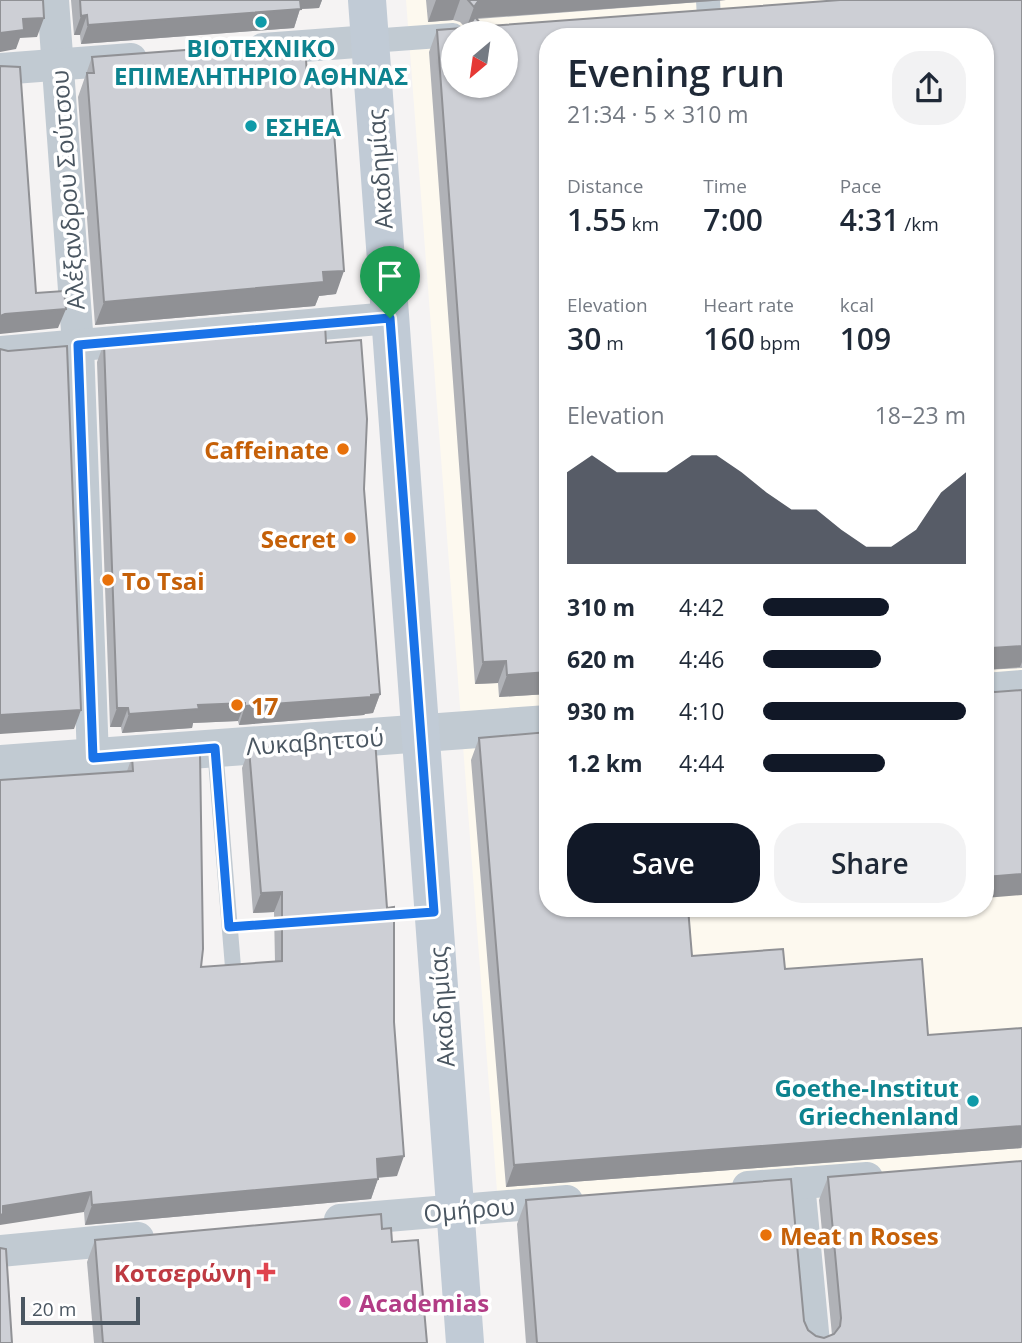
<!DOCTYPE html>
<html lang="en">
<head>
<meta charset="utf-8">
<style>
	body { margin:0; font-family:"Open Sans",sans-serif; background:#f2f2f3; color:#1f2937; height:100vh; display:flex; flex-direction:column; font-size:26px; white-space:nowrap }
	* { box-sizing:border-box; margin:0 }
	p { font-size:23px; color:#747a83 }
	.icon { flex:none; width:38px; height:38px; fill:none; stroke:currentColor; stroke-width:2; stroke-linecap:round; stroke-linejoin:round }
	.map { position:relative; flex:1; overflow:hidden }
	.details { position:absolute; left:539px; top:28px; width:455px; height:889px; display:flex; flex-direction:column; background:#fff; border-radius:28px; box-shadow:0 2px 5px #0004 }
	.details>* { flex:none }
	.needle { width:46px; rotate:209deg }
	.buttons { position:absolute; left:441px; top:21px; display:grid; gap:14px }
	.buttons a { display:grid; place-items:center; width:77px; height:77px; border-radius:50%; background:#fff; box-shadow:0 2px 5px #0004; font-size:35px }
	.scale { position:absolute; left:21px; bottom:18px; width:119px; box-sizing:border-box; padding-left:7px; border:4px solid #4a5661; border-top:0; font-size:19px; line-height:24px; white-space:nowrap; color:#4a5661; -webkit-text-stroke:5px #fff; paint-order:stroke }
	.pin { position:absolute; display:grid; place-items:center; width:60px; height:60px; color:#fff; margin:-72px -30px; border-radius:50% 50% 50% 0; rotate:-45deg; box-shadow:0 0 7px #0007 }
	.pin .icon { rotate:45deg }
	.round { display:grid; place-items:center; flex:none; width:74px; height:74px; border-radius:28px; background:#f2f2f3 }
	.headline { display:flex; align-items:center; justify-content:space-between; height:119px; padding:0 28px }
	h1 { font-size:38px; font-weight:600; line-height:52px }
	.metrics { display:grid; grid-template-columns:repeat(3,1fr); gap:10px; height:119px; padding:7px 28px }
	.metrics div { display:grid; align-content:center }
	.metrics b { font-size:30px; font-weight:600 }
	.metrics small { font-size:19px; font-weight:400 }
	.metrics p { font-size:19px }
	.chart { height:196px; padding:14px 28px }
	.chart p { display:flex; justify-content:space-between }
	.chart svg { width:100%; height:126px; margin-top:7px; fill:#111827; opacity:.7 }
	.action { display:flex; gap:14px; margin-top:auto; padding:14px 28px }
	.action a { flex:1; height:80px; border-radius:28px; background:#111827; color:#fff; font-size:28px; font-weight:600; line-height:80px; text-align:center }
	.action a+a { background:#f2f2f3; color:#1f2937 }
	ul { padding:0 28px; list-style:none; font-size:23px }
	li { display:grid; grid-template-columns:112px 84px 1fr; align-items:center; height:52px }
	li i { height:18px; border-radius:9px; background:#111827 }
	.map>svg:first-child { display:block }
	.commercial { fill:#fdf9ef; fill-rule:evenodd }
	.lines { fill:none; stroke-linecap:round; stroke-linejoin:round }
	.path { stroke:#7ad0a6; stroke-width:4.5; stroke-dasharray:5 3.5; stroke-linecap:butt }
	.service { stroke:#c1cad2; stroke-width:16 }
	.pedestrian { stroke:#c1cad2; stroke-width:24 }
	.minor { stroke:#c1cad2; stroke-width:32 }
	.tertiary { stroke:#c1cad2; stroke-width:38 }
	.secondary { stroke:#c1cbd6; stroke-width:38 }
	.wall { fill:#b0b2b7 }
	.shaded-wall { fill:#909195 }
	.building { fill:#cdcfd5; stroke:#909195; stroke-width:2; fill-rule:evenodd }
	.route-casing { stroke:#fff; stroke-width:14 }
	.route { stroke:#1a73e8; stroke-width:9 }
	.culture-dot { fill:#0f9aa8; stroke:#fff; stroke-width:2.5 }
	.food-dot { fill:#e8710a; stroke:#fff; stroke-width:2.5 }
	.health-dot { fill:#e0444e; stroke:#fff; stroke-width:2.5 }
	.hotel-dot { fill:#d1479c; stroke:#fff; stroke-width:2.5 }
	.labels { text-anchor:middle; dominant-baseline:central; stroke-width:7; stroke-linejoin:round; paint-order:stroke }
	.culture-label { font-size:24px; font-weight:bold; fill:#0d838f; stroke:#fff }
	.street-label { font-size:24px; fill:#4a5661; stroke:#fff }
	.food-label { font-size:24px; font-weight:bold; fill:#c56008; stroke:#fff; text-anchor:start }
	.health-label { font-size:24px; font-weight:bold; fill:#be3a42; stroke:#fff; text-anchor:end }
	.hotel-label { font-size:24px; font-weight:bold; fill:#b23c85; stroke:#fff; text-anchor:start }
</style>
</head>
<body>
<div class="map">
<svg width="1022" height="1343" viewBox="0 0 1022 1343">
	<rect width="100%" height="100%" fill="#f5f3f3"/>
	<path class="commercial" d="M406,0H1022V1186L499,1217ZM453,33H506V86H453ZM548,37H985V908H548Z"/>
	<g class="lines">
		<polyline class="path" points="258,925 277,923"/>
		<polyline class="service" points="215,748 233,967"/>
		<g class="pedestrian">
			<polyline points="708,0 710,37"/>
			<polyline points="370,41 453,35"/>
		</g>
		<g class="minor">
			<polyline points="53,0 78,345 93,758"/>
			<polyline points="263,49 370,41"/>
			<polyline points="0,69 131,59"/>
			<polyline points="0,352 390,318"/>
			<polyline points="799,1183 814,1343"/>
			<polyline points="748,1187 867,1178"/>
			<polyline points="340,1220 567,1201"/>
			<polyline points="0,1251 138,1238"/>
		</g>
		<g class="tertiary">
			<polyline points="985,692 1022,689"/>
			<polyline points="0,764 548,724"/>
		</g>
		<polyline class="secondary" points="367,0 465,1343"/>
	</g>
	<g class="wall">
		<polygon points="71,0 322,0 319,8 300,9 294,28 81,44 80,35 74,35"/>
		<polygon points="426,0 726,0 477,19 481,24 489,26 1022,0 1022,668 985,670 985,37 548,37 548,694 499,697 498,683 475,684 429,52 437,30 465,27 460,22 453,20 428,22"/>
		<polygon points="92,57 307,77 336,294 319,296 315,306 95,325 78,97"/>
		<polygon points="104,343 326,343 364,489 380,694 373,713 365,714 364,715 239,725 238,721 193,723 192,728 122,733 121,727 110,727 97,362"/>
		<polygon points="479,738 712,912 689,914 692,956 785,969 928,1035 1022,1028 1022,1148 506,1187 471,760"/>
		<polygon points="249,749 394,1022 397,1176 378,1178 371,1199 85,1225 84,1212 127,771 132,757 201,967 275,962 274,912 253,913 242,768"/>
		<polygon points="828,1177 1022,1343 526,1343 517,1224 526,1200 808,1330 816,1336 824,1338 832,1335 819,1200"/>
		<polygon points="95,1240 392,1242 427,1343 94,1343 87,1262"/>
	</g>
	<g class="shaded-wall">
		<polygon points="296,0 322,0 319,8 300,9 294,28 81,44 88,25"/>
		<polygon points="436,0 460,0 453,20 428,22"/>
		<polygon points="479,0 726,0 479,18 471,21 466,29 474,7"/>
		<polygon points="87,15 80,35 74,35 81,16"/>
		<polygon points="44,18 37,37 20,38 16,49 0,52 0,33 23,19"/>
		<polygon points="344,271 336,294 319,296 315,306 95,325 104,302 323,272"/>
		<polygon points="66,309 58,328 0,334 0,316 5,314"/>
		<polygon points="1022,646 1022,662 1020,667 985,670 985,650 991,648"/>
		<polygon points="506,661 498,683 475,684 483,662"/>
		<polygon points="548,672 548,694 499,697 507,675"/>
		<polygon points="380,694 373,713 365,714 364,715 239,725 245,706"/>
		<polygon points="245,703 238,721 193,723 192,728 122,733 129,714 198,705"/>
		<polygon points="117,708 128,708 121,727 110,727"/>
		<polygon points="81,710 74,729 0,734 0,715"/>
		<polygon points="1022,874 1022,895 985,898 985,877"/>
		<polygon points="282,892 274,912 253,913 261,893"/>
		<polygon points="681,908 714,908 712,912 679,914"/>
		<polygon points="1022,1126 1022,1144 1021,1148 506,1187 514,1165"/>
		<polygon points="404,1156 397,1176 370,1178 377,1159"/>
		<polygon points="378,1179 371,1199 85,1225 92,1205"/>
		<polygon points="91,1192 84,1212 0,1225 0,1214 3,1206"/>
	</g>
	<g class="building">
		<polygon points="0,0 43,0 44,18 23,19 24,30 0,33"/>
		<polygon points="80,0 300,0 301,9 88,25 87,15 81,16"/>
		<polygon points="468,0 479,0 474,7"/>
		<path d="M840,0H1022V646L991,648L985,650V37H548V672L507,675L506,661L483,662L437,30L463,28L470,25L475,17L481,24L489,26ZM453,33H506V86H453Z"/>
		<polygon points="305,41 307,77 330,76 344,271 323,272 324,282 104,302 87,73 94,73 92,57"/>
		<polygon points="0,66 20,67 36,293 64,291 66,309 5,314 0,316"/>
		<polygon points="325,324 326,343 361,340 367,419 364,489 380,694 371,695 371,697 245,706 245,703 198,705 199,709 129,714 128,708 117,708 104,343"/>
		<polygon points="67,346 81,710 0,715 0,349 8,351"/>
		<polygon points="985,690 995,692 1022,690 1022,874 985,877"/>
		<polygon points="548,732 548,908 688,908 692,956 783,949 785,969 922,959 928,1035 1022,1028 1022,1126 514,1165 479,738"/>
		<polygon points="375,739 387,908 394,907 394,1022 404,1156 377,1159 378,1179 92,1205 91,1192 3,1206 3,1214 0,1215 0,780 133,771 132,757 200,752 203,949 201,967 282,961 282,892 261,893 249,749"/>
		<polygon points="1022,1161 1022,1343 537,1343 526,1200 791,1179 804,1321 808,1330 816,1336 824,1338 834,1334 840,1326 841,1318 828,1177"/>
		<polygon points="381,1214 382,1229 391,1228 392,1242 418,1240 427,1343 103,1343 95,1240"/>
		<polygon points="0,1248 6,1249 12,1343 0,1343"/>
	</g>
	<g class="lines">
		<g class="route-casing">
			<polygon id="route" points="390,318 434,912 229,927 215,748 93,758 78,345"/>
		</g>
		<use href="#route" class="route"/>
	</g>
	<g class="culture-dot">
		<circle cx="261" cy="22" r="7"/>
		<circle cx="251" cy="126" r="7"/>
		<circle cx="973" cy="1101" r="7"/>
	</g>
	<g class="food-dot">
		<circle cx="343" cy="449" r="7"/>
		<circle cx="350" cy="538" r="7"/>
		<circle cx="108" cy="580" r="7"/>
		<circle cx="237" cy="705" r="7"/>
		<circle cx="766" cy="1235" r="7"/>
	</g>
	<path class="health-dot" d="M262.5 1261.5h7v7h7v7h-7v7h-7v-7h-7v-7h7z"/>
	<circle class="hotel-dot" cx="345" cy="1302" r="7"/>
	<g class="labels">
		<g class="culture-label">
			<text x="261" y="47">ΒΙΟΤΕΧΝΙΚΟ<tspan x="261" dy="28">ΕΠΙΜΕΛΗΤΗΡΙΟ ΑΘΗΝΑΣ</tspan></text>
			<text x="265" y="126" text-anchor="start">ΕΣΗΕΑ</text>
			<text x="959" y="1087" text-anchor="end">Goethe-Institut<tspan x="959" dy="28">Griechenland</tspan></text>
		</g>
		<g class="street-label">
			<text transform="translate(379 169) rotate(-94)">Ακαδημίας</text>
			<text transform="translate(67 190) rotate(-94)">Αλέξανδρου Σούτσου</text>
			<text transform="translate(315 741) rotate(-4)">Λυκαβηττού</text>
			<text transform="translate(441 1007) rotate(-94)">Ακαδημίας</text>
			<text transform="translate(469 1209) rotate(-5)">Ομήρου</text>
		</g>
		<g class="food-label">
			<text x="329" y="449" text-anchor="end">Caffeinate</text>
			<text x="336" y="538" text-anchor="end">Secret</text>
			<text x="122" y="580">To Tsai</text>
			<text x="251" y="705">17</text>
			<text x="780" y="1235">Meat n Roses</text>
		</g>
		<g class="health-label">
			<text x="252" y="1272">Κοτσερώνη</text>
		</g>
		<g class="hotel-label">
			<text x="359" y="1302">Academias</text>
		</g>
	</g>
</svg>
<div class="buttons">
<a><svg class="needle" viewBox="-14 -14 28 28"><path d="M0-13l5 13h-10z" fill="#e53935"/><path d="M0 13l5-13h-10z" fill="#747a83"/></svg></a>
</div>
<div class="scale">20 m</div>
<div class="pin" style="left:390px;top:318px;background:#1e9e55"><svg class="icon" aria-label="arrive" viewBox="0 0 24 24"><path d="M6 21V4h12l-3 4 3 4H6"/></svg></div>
<section class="details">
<div class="headline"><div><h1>Evening run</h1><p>21:34 · 5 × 310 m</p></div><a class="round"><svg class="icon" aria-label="share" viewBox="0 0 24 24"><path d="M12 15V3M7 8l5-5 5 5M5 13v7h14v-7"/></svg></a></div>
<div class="metrics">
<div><p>Distance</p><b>1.55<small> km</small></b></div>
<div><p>Time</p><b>7:00</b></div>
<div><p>Pace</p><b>4:31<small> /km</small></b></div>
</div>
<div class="metrics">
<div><p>Elevation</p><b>30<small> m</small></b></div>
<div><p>Heart rate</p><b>160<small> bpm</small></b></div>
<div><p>kcal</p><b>109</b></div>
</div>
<div class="chart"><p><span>Elevation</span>18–23 m</p>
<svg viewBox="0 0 160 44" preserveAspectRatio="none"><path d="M0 44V12L10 6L20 12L30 12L40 12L50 6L60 6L70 12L80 19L90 25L100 25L110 32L120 38L130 38L140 32L150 19L160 12V44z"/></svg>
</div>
<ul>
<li><b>310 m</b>4:42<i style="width:62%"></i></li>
<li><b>620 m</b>4:46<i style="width:58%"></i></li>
<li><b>930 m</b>4:10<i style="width:100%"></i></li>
<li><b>1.2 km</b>4:44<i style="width:60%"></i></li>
</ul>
<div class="action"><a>Save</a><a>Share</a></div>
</section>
</div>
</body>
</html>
